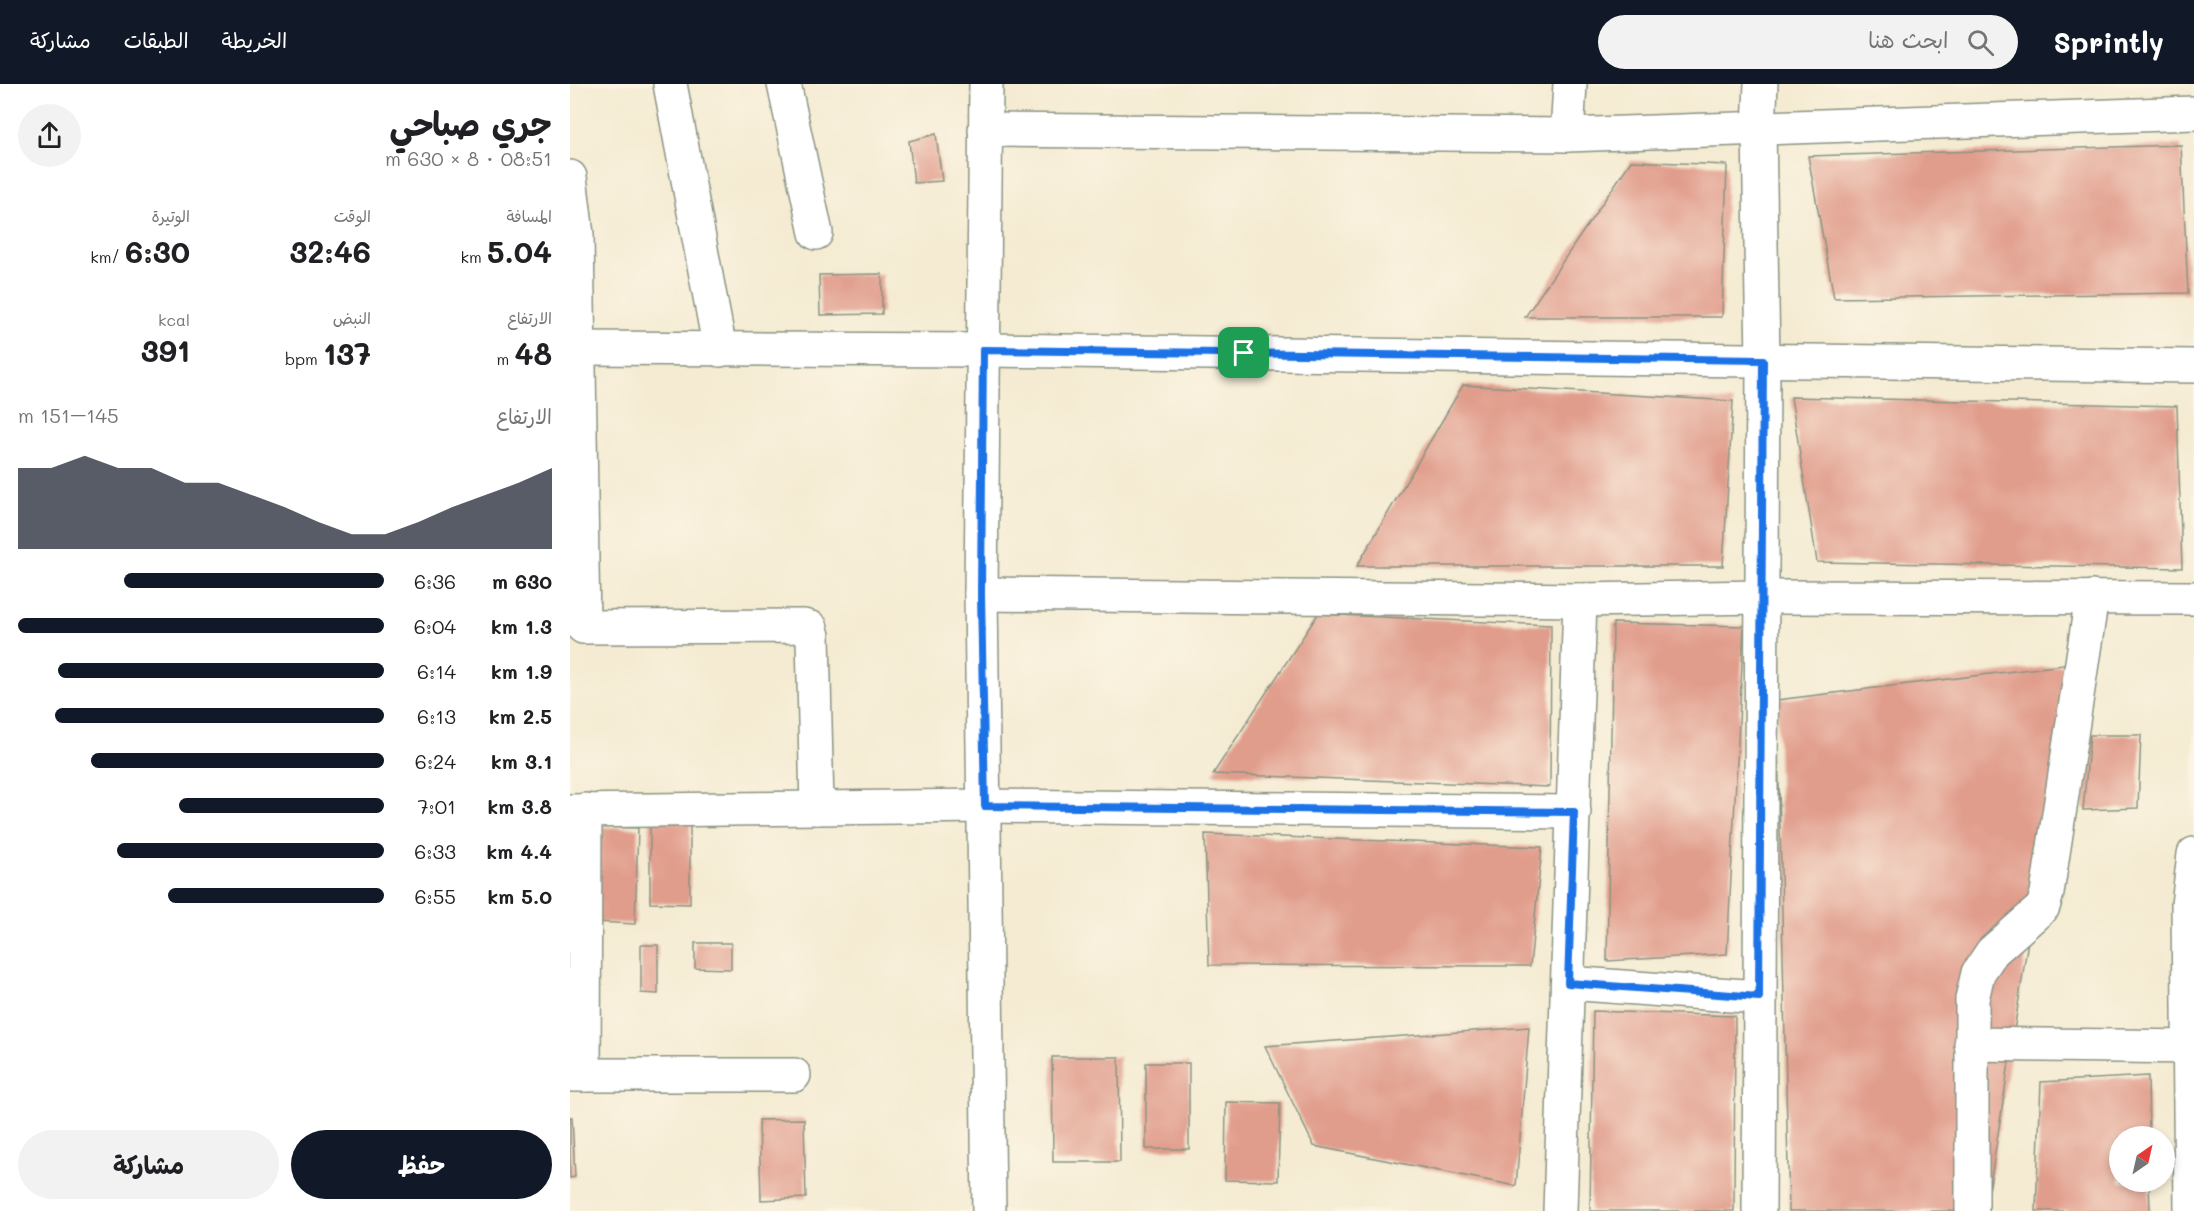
<!DOCTYPE html>
<html lang="ar">
<head>
<meta charset="utf-8">
<style>
	body { margin:0; font-family:Mali,"Playpen Sans Arabic",sans-serif; background:#f2f2f2; color:#202124; direction:rtl; height:100vh; display:flex; flex-direction:column; font-size:22px; white-space:nowrap }
	* { box-sizing:border-box; margin:0 }
	p { font-size:20px; color:#757577 }
	.icon { flex:none; width:33px; height:33px; fill:none; stroke:currentColor; stroke-width:2; stroke-linecap:round; stroke-linejoin:round }
	.map { position:relative; flex:1; overflow:hidden; direction:ltr }
	.details { display:flex; flex-direction:column; background:#fff; width:570px }
	.details>* { flex:none }
	.needle { width:39px; rotate:34deg }
	.tools { position:absolute; left:1539px; top:1042px; display:grid; gap:12px }
	.tools a { display:grid; place-items:center; width:66px; height:66px; border-radius:50%; background:#fff; box-shadow:0 3px 9px #0003; font-size:30px }
	.pin { position:absolute; display:grid; place-items:center; width:51px; height:51px; color:#fff; margin:-26px; border-radius:12px; box-shadow:0 3px 9px #0006 }
	.round { display:grid; place-items:center; flex:none; width:63px; height:63px; border-radius:32px; background:#f2f2f2 }
	.summary { display:flex; align-items:center; justify-content:space-between; height:102px; padding:0 18px }
	h1 { font-size:33px; font-weight:700; line-height:45px }
	.figures { display:grid; grid-template-columns:repeat(3,1fr); gap:9px; height:102px; padding:6px 18px }
	.figures div { display:grid; align-content:center }
	.figures b { font-size:30px; font-weight:700 }
	.figures small { font-size:16px; font-weight:400 }
	.figures p { font-size:16px }
	.chart { height:168px; padding:12px 18px }
	.chart p { display:flex; justify-content:space-between }
	.chart svg { width:100%; height:108px; margin-top:6px; fill:#111827; opacity:.7 }
	.primary-button { display:flex; gap:12px; margin-top:auto; padding:12px 18px }
	.primary-button a { flex:1; height:69px; border-radius:36px; background:#111827; color:#fff; font-size:24px; font-weight:700; line-height:69px; text-align:center }
	.primary-button a+a { background:#f2f2f2; color:#202124 }
	ul { padding:0 18px; list-style:none; font-size:20px }
	li { display:grid; grid-template-columns:96px 72px 1fr; align-items:center; height:45px }
	li i { height:15px; border-radius:8px; background:#111827 }
	header { display:flex; align-items:center; gap:36px; box-sizing:border-box; height:84px; padding:0 30px; background:#111827; color:#fff }
	header strong { font-size:28px }
	nav { display:flex; gap:33px; margin-inline-start:auto; font-size:21px }
	.search { width:420px; height:54px; background:#f2f2f2; display:flex; align-items:center; gap:15px; box-sizing:border-box; padding:0 21px; border-radius:33px; color:#757577; font-size:22px }
	main { display:flex; flex:1; min-height:0 }
	.map>svg:first-child { display:block }
	.building { fill:#e19d8c }
	.lines { fill:none; stroke-linecap:round; stroke-linejoin:round }
	.minor-casing { stroke:#8a9483; stroke-width:36 }
	.minor { stroke:#fff; stroke-width:33 }
	.route-casing { stroke:#fff; stroke-width:12 }
	.route { stroke:#1a73e8; stroke-width:8 }
</style>
</head>
<body>
<header>
<strong>Sprintly</strong>
<div class="search"><svg class="icon" aria-label="search" viewBox="0 0 24 24"><circle cx="10" cy="10" r="6"/><path d="M15 15l6 6"/></svg>ابحث هنا</div>
<nav><a>الخريطة</a><a>الطبقات</a><a>مشاركة</a></nav>
</header>
<main>
<div class="map">
<svg width="1624" height="1127" viewBox="0 0 1624 1127">
	<rect width="100%" height="100%" fill="#fcf5e5"/>
	<filter id="ink" filterUnits="userSpaceOnUse"><feTurbulence type="fractalNoise" baseFrequency=".0167" numOctaves="2"/><feDisplacementMap in="SourceGraphic" scale="12" xChannelSelector="R" yChannelSelector="G"/><feConvolveMatrix kernelMatrix="1 2 1 2 8 2 1 2 1" color-interpolation-filters="sRGB"/></filter>
	<filter id="wash" filterUnits="userSpaceOnUse"><feTurbulence type="fractalNoise" baseFrequency=".008" numOctaves="4" result="noise"/><feDisplacementMap in="SourceGraphic" scale="24" xChannelSelector="R" yChannelSelector="G"/><feGaussianBlur stdDeviation="1.35" result="paint"/><feColorMatrix in="noise" values="0 0 0 0 0 0 0 0 0 0 0 0 0 0 0 0 0 1.4 0 .05"/><feComposite in="paint" operator="in"/></filter>
	<g filter="url(#wash)">
		<rect width="100%" height="100%" fill="#f4ebd2"/>
		<g id="blocks">
			<g class="building">
				<polygon points="366,50 372,97 344,99 339,57"/>
				<polygon points="1611,61 1618,209 1264,214 1238,72"/>
				<polygon points="1061,77 1157,81 1152,233 955,233"/>
				<polygon points="312,190 312,230 250,231 249,191"/>
				<polygon points="893,301 1163,317 1153,482 787,482"/>
				<polygon points="1221,313 1607,322 1612,484 1247,478"/>
				<polygon points="748,530 981,541 980,703 643,690"/>
				<polygon points="1043,539 1174,542 1157,870 1037,877"/>
				<polygon points="1501,580 1416,1127 1219,1127 1207,616"/>
				<polygon points="1520,651 1571,651 1568,724 1513,726"/>
				<polygon points="80,735 120,736 120,820 80,819"/>
				<polygon points="30,743 68,744 65,840 27,838"/>
				<polygon points="635,750 972,763 960,882 639,881"/>
				<polygon points="125,859 161,859 161,885 125,884"/>
				<polygon points="71,861 88,861 88,910 71,909"/>
				<polygon points="1023,927 1165,932 1164,1127 1020,1127"/>
				<polygon points="959,943 946,1102 744,1062 695,962"/>
				<polygon points="482,973 549,973 550,1078 483,1078"/>
				<rect x="576" y="979" width="43" height="86"/>
				<polygon points="1578,992 1579,1053 1550,1053 1550,1098 1579,1098 1580,1127 1466,1127 1471,998"/>
				<polygon points="656,1018 710,1019 708,1097 655,1096"/>
				<polygon points="0,1033 2,1033 5,1093 0,1094"/>
				<polygon points="234,1035 236,1114 191,1116 189,1036"/>
			</g>
		</g>
	</g>
	<g filter="url(#ink)">
		<use href="#blocks" fill-opacity="0" stroke="#8a9483" stroke-width="1.5"/>
		<g class="lines">
			<g class="minor-casing">
				<g id="minor">
					<polyline points="100,0 150,266"/>
					<polyline points="214,0 246,149"/>
					<polyline points="416,0 411,510 419,1127"/>
					<polyline points="415,46 997,51 1624,29"/>
					<polyline points="997,51 1000,0"/>
					<polyline points="0,93 7,151 13,543 234,542 241,544 243,552 247,724"/>
					<polyline points="0,264 413,266 1624,282"/>
					<polyline points="411,510 1010,516 1191,513 1624,514"/>
					<polyline points="0,727 415,722 1004,728"/>
					<polyline points="998,899 1189,913"/>
					<polyline points="1401,960 1624,963"/>
					<polyline points="0,991 224,991"/>
					<polyline points="14,991 15,726"/>
					<polyline points="990,1127 1010,516"/>
					<polyline points="1189,1127 1193,276 1189,44 1191,0"/>
					<polyline points="1402,1127 1402,915 1408,889 1422,868 1473,823 1477,809 1522,513"/>
					<polyline points="1621,1127 1618,821 1624,770"/>
				</g>
			</g>
			<use href="#minor" class="minor"/>
		</g>
	</g>
	<g class="lines" filter="url(#ink)">
		<g class="route-casing">
			<polygon id="route" points="413,266 1193,276 1189,913 998,899 1004,728 415,722 411,510"/>
		</g>
		<use href="#route" class="route"/>
	</g>
</svg>
<div class="tools">
<a><svg class="needle" viewBox="-14 -14 28 28"><path d="M0-13l5 13h-10z" fill="#e53935"/><path d="M0 13l5-13h-10z" fill="#757577"/></svg></a>
</div>
<div class="pin" style="left:674px;top:269px;background:#1e9e55"><svg class="icon" aria-label="arrive" viewBox="0 0 24 24"><path d="M6 21V4h12l-3 4 3 4H6"/></svg></div>
</div>
<section class="details">
<div class="summary"><div><h1>جري صباحي</h1><p>08:51 · 8 × 630 m</p></div><a class="round"><svg class="icon" aria-label="share" viewBox="0 0 24 24"><path d="M12 15V3M7 8l5-5 5 5M5 13v7h14v-7"/></svg></a></div>
<div class="figures">
<div><p>المسافة</p><b>5.04<small> km</small></b></div>
<div><p>الوقت</p><b>32:46</b></div>
<div><p>الوتيرة</p><b>6:30<small> /km</small></b></div>
</div>
<div class="figures">
<div><p>الارتفاع</p><b>48<small> m</small></b></div>
<div><p>النبض</p><b>137<small> bpm</small></b></div>
<div><p>kcal</p><b>391</b></div>
</div>
<div class="chart"><p><span>الارتفاع</span>145–151 m</p>
<svg viewBox="0 0 160 44" preserveAspectRatio="none"><path d="M0 44V11L10 11L20 6L30 11L40 11L50 17L60 17L70 22L80 27L90 33L100 38L110 38L120 33L130 27L140 22L150 17L160 11V44z"/></svg>
</div>
<ul>
<li><b>630 m</b>6:36<i style="width:71%"></i></li>
<li><b>1.3 km</b>6:04<i style="width:100%"></i></li>
<li><b>1.9 km</b>6:14<i style="width:89%"></i></li>
<li><b>2.5 km</b>6:13<i style="width:90%"></i></li>
<li><b>3.1 km</b>6:24<i style="width:80%"></i></li>
<li><b>3.8 km</b>7:01<i style="width:56%"></i></li>
<li><b>4.4 km</b>6:33<i style="width:73%"></i></li>
<li><b>5.0 km</b>6:55<i style="width:59%"></i></li>
</ul>
<div class="primary-button"><a>حفظ</a><a>مشاركة</a></div>
</section>
</main>
</body>
</html>
